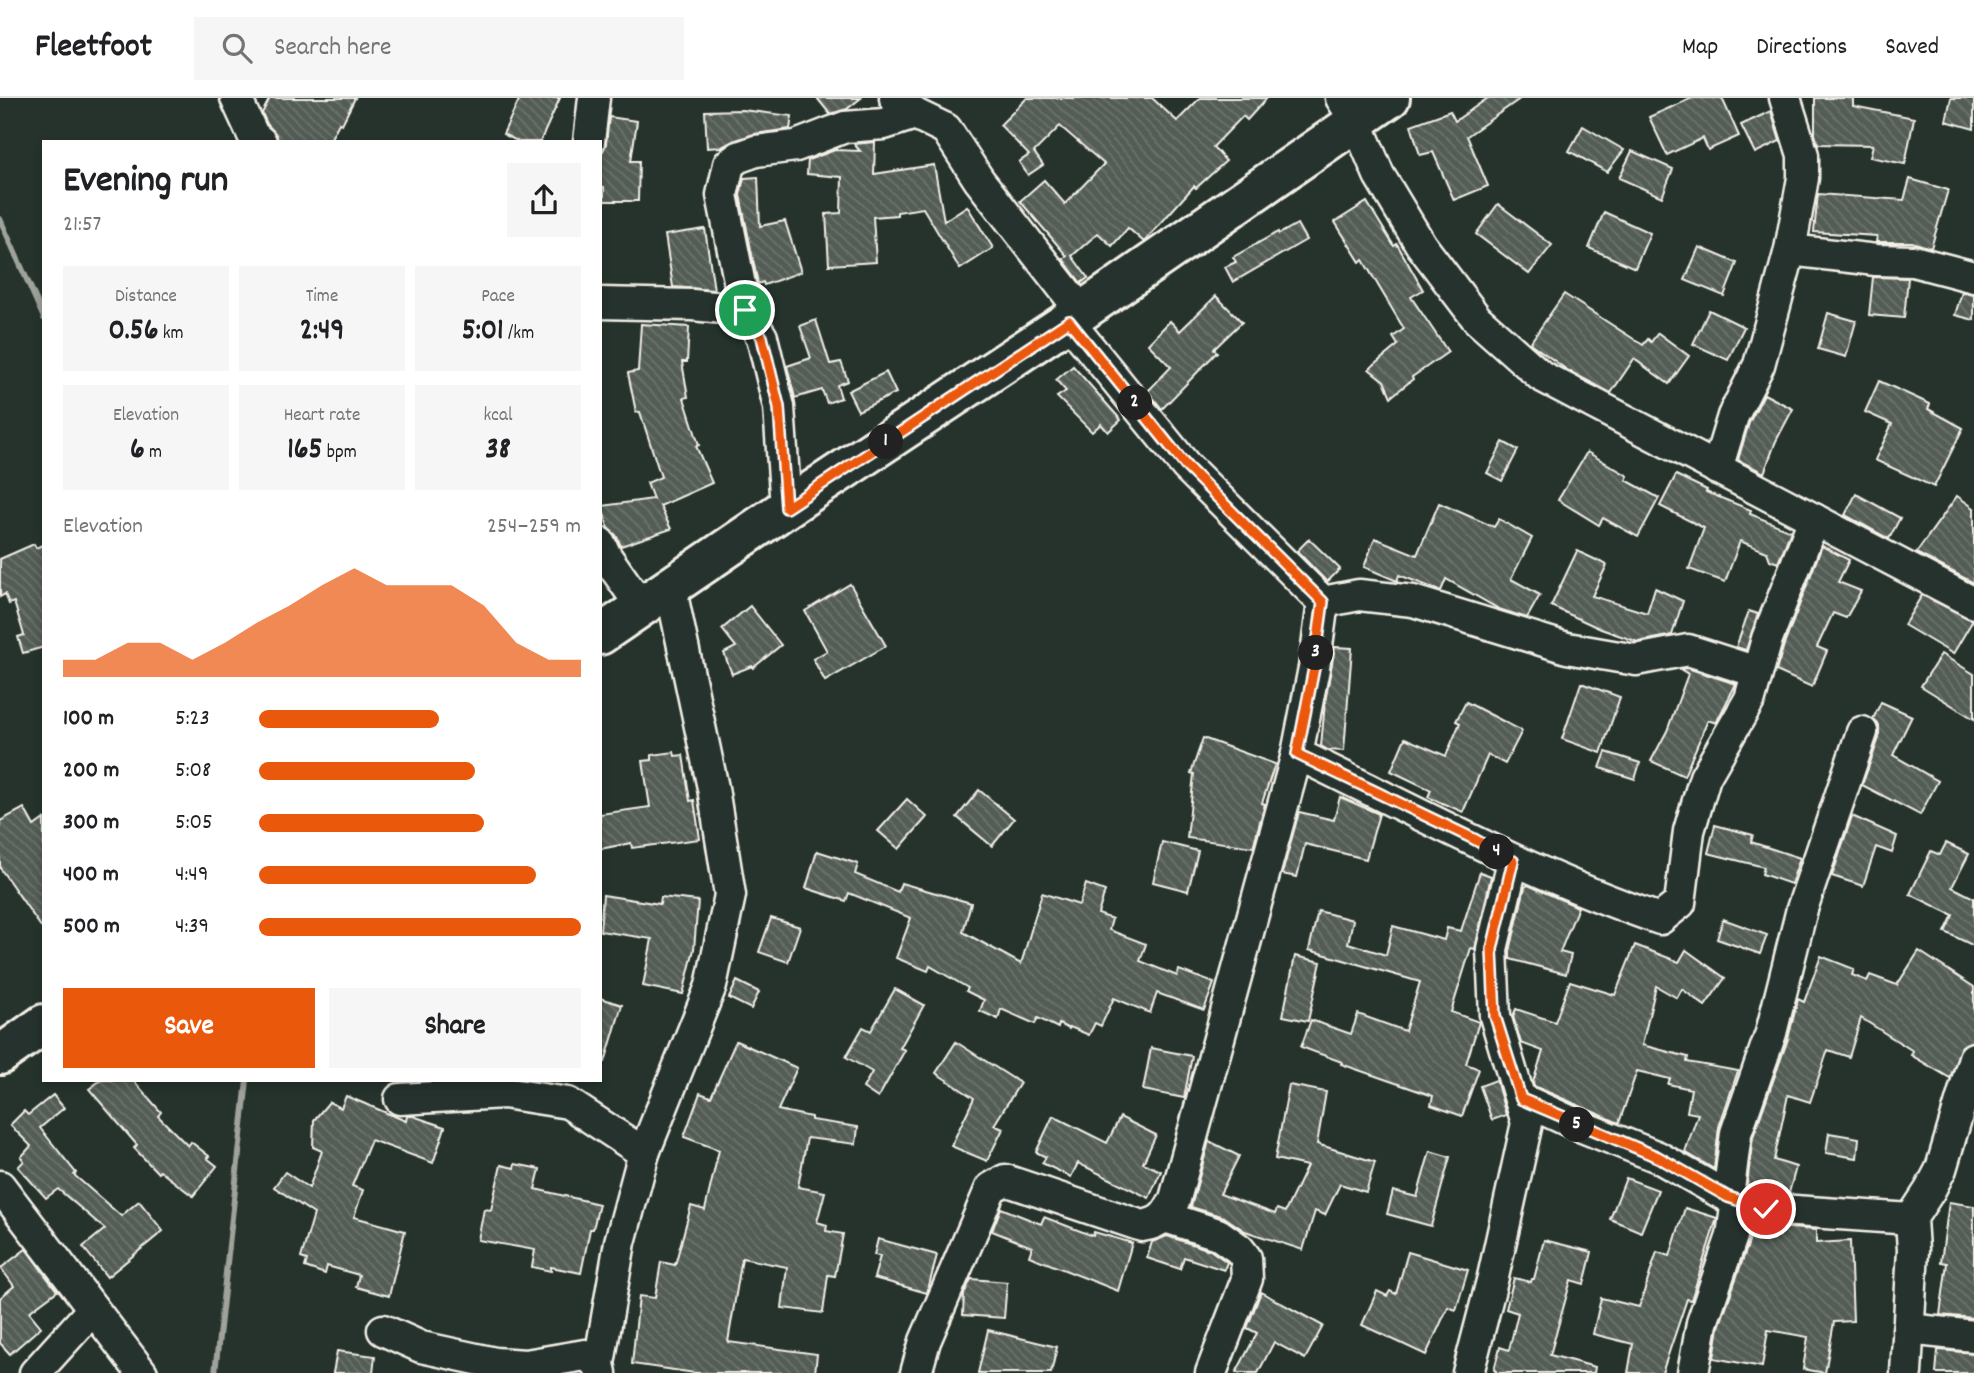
<!DOCTYPE html>
<html lang="en">
<head>
<meta charset="utf-8">
<style>
	body { margin:0; font-family:Dekko,sans-serif; background:#f6f6f6; color:#202124; height:100vh; display:flex; flex-direction:column; font-size:26px; white-space:nowrap }
	* { box-sizing:border-box; margin:0 }
	p { font-size:23px; color:#757577 }
	.icon { flex:none; width:38px; height:38px; fill:none; stroke:currentColor; stroke-width:2; stroke-linecap:round; stroke-linejoin:round }
	.map { position:relative; flex:1; overflow:hidden }
	.panel { position:absolute; left:42px; top:42px; width:560px; height:942px; display:flex; flex-direction:column; background:#fff; border-radius:0px; box-shadow:0 4px 10px #0003 }
	.panel>* { flex:none }
	.pin { position:absolute; display:grid; place-items:center; width:60px; height:60px; color:#fff; margin:-30px; border:4px solid #fff; border-radius:50%; box-shadow:0 2px 7px #0007 }
	.km { position:absolute; width:35px; height:35px; margin:-18px; border-radius:50%; background:#222; color:#fff; font-size:19px; line-height:35px; text-align:center }
	.round { display:grid; place-items:center; flex:none; width:74px; height:74px; border-radius:0px; background:#f6f6f6 }
	.summary { display:flex; align-items:center; justify-content:space-between; height:119px; padding:0 21px }
	h1 { font-size:38px; font-weight:700; line-height:52px }
	.metrics { display:grid; grid-template-columns:repeat(3,1fr); gap:10px; height:119px; padding:7px 21px }
	.metrics div { display:grid; align-content:center; border-radius:0px; background:#f6f6f6; text-align:center }
	.metrics b { font-size:30px; font-weight:700 }
	.metrics small { font-size:19px; font-weight:400 }
	.metrics p { font-size:19px }
	.chart { height:196px; padding:14px 21px }
	.chart p { display:flex; justify-content:space-between }
	.chart svg { width:100%; height:126px; margin-top:7px; fill:#ea580c; opacity:.7 }
	.action { display:flex; gap:14px; margin-top:auto; padding:14px 21px }
	.action a { flex:1; height:80px; border-radius:0px; background:#ea580c; color:#fff; font-size:28px; font-weight:700; line-height:80px; text-align:center }
	.action a+a { background:#f6f6f6; color:#202124 }
	ul { padding:0 21px; list-style:none; font-size:23px }
	li { display:grid; grid-template-columns:112px 84px 1fr; align-items:center; height:52px }
	li i { height:18px; border-radius:9px; background:#ea580c }
	header { display:flex; align-items:center; gap:42px; box-sizing:border-box; height:98px; padding:0 35px; background:#fff; border-bottom:2px solid #e0e0e0 }
	header strong { font-size:33px }
	nav { display:flex; gap:38px; margin-inline-start:auto; font-size:24px }
	.search { width:490px; height:63px; background:#f6f6f6; display:flex; align-items:center; gap:18px; box-sizing:border-box; padding:0 24px; border-radius:0px; color:#757577; font-size:26px }
	.map>svg:first-child { display:block }
	.lines { fill:none; stroke-linecap:round; stroke-linejoin:round }
	.stream { stroke:#9fa39b; stroke-width:6 }
	.building { fill:url(#building-back-hatch); stroke:#f4f1e8; stroke-width:2 }
	.minor-casing { stroke:#f4f1e8; stroke-width:35 }
	.major-casing { stroke:#f4f1e8; stroke-width:44 }
	.minor { stroke:#26332d; stroke-width:30 }
	.major { stroke:#26332d; stroke-width:38 }
	.route-casing { stroke:#fff; stroke-width:14 }
	.route { stroke:#ea580c; stroke-width:9 }
</style>
</head>
<body>
<header>
<strong>Fleetfoot</strong>
<div class="search"><svg class="icon" aria-label="search" viewBox="0 0 24 24"><circle cx="10" cy="10" r="6"/><path d="M15 15l6 6"/></svg>Search here</div>
<nav><a>Map</a><a>Directions</a><a>Saved</a></nav>
</header>
<div class="map">
<svg width="1974" height="1275" viewBox="0 0 1974 1275">
	<defs>
		<pattern id="building-back-hatch" width="6" height="6" patternUnits="userSpaceOnUse" patternTransform="scale(1.75)"><rect width="6" height="6" fill="#525c55"/><path d="M-1 5l2 2M0 0l6 6M5-1l2 2" fill="none" stroke="#6c746d"/></pattern>
	</defs>
	<rect width="100%" height="100%" fill="#26332d"/>
	<filter id="ink" filterUnits="userSpaceOnUse"><feTurbulence type="fractalNoise" baseFrequency=".0143" numOctaves="2"/><feDisplacementMap in="SourceGraphic" scale="14" xChannelSelector="R" yChannelSelector="G"/><feConvolveMatrix kernelMatrix="1 2 1 2 8 2 1 2 1" color-interpolation-filters="sRGB"/></filter>
	<g filter="url(#ink)">
		<g class="lines">
			<g class="stream">
				<polyline points="0,121 44,220"/>
				<polyline points="215,1275 247,982"/>
			</g>
		</g>
		<g class="building">
			<polygon points="270,0 355,0 342,26 339,25 329,44 278,44 277,38 267,26 262,15"/>
			<polygon points="520,0 560,0 540,44 519,44 503,36"/>
			<polygon points="817,0 861,0 847,11 830,16"/>
			<polygon points="1027,0 1152,0 1177,23 1200,0 1267,0 1247,22 1243,18 1213,49 1226,63 1196,90 1194,88 1144,144 1128,130 1112,148 1098,135 1072,158 1088,180 1081,185 1063,161 1067,158 1020,103 1044,82 1065,106 1104,66 1060,28 1034,54 1043,67 1028,77 1019,64 1029,57 1000,27"/>
			<polygon points="1488,0 1521,0 1467,38 1488,88 1454,102 1433,54 1420,57 1411,27 1450,13 1455,23"/>
			<polygon points="1692,0 1722,0 1739,38 1708,52 1703,40 1667,57 1649,19"/>
			<polygon points="1815,0 1853,0 1853,8 1914,20 1905,66 1870,59 1873,47 1818,46 1815,36"/>
			<polygon points="1951,0 1974,0 1974,31 1946,23"/>
			<polygon points="742,12 792,18 790,31 754,36 733,43 722,49 707,50 705,13"/>
			<polygon points="1771,13 1780,43 1755,55 1741,27"/>
			<polygon points="609,19 637,23 631,63 639,63 638,103 604,103 604,89 600,89 600,57 606,46"/>
			<polygon points="1583,28 1624,52 1607,74 1569,53"/>
			<polygon points="875,44 874,76 934,67 944,123 967,108 993,150 960,171 923,110 897,114 897,117 873,119 876,164 829,167 826,116 841,115 842,79 807,76 808,62 835,52 860,53 854,46"/>
			<polygon points="1632,53 1673,71 1662,99 1619,80"/>
			<polygon points="758,79 760,128 785,123 801,174 764,187 763,184 758,186 740,97 744,80"/>
			<polygon points="1910,81 1948,92 1931,150 1912,144 1876,144 1877,138 1814,134 1818,96 1904,102"/>
			<polygon points="1367,104 1394,148 1397,146 1423,192 1411,199 1448,254 1412,279 1413,281 1391,299 1384,283 1369,271 1398,247 1393,239 1404,231 1363,162 1360,164 1335,124"/>
			<polygon points="1498,106 1552,147 1529,176 1476,136"/>
			<polygon points="1604,114 1650,135 1635,170 1589,150"/>
			<polygon points="1297,126 1306,142 1233,184 1225,169 1236,164 1233,159 1278,134 1279,136"/>
			<polygon points="705,131 714,192 673,189 665,137"/>
			<polygon points="1699,149 1737,165 1724,198 1685,182"/>
			<polygon points="1873,179 1908,180 1904,220 1869,217"/>
			<polygon points="1962,194 1974,196 1974,222 1955,217"/>
			<polygon points="1564,196 1643,247 1648,241 1651,244 1658,235 1689,258 1669,286 1634,261 1611,295 1567,272 1530,245"/>
			<polygon points="1216,198 1242,224 1214,251 1217,254 1162,311 1148,293 1171,269 1148,246 1170,223 1180,233"/>
			<polygon points="1709,212 1744,229 1728,262 1693,246"/>
			<polygon points="1828,215 1856,223 1846,259 1818,251"/>
			<polygon points="816,222 830,266 841,264 848,283 837,287 841,300 827,305 822,292 795,300 787,268 811,260 800,228"/>
			<polygon points="641,226 689,229 687,264 682,264 688,299 684,300 699,347 696,348 712,385 660,408 671,431 621,448 616,437 608,430 602,408 653,401 647,385 661,379 640,314 636,314 628,275 638,273"/>
			<polygon points="1073,268 1121,322 1108,334 1101,326 1092,334 1057,299 1066,293 1056,282"/>
			<polygon points="886,274 896,295 858,313 848,293"/>
			<polygon points="1879,283 1930,306 1928,311 1963,330 1934,389 1875,362 1892,326 1865,314"/>
			<polygon points="1764,296 1793,311 1776,343 1764,375 1738,362 1749,325"/>
			<polygon points="1503,344 1518,352 1502,383 1487,375"/>
			<polygon points="1587,354 1628,378 1626,382 1659,400 1638,439 1603,420 1599,427 1558,402"/>
			<polygon points="1676,377 1707,392 1706,394 1751,412 1750,416 1791,433 1778,465 1770,462 1767,454 1740,443 1725,484 1689,471 1704,430 1660,408"/>
			<polygon points="1856,396 1900,420 1889,441 1845,417"/>
			<polygon points="1957,398 1974,410 1974,485 1916,455"/>
			<polygon points="1439,405 1494,429 1499,421 1532,440 1511,481 1540,497 1527,520 1499,511 1446,481 1441,493 1399,477 1397,483 1364,469 1375,440 1417,457"/>
			<polygon points="1309,441 1340,471 1327,484 1297,453"/>
			<polygon points="34,446 36,450 44,446 44,549 23,555 18,539 24,537 14,504 9,506 5,496 0,499 0,461"/>
			<polygon points="1822,448 1849,462 1838,484 1861,493 1846,520 1833,515 1817,549 1827,553 1812,589 1776,573 1784,547"/>
			<polygon points="1577,453 1607,467 1592,498 1647,515 1655,490 1683,503 1672,537 1638,544 1601,531 1551,508"/>
			<polygon points="850,486 886,548 825,583 813,561 827,553 805,513"/>
			<polygon points="1922,497 1973,522 1953,556 1904,527"/>
			<polygon points="750,508 781,547 753,570 752,568 732,576 724,555 736,549 722,531"/>
			<polygon points="1749,513 1758,516 1746,552 1736,549"/>
			<polygon points="1335,549 1352,550 1344,653 1328,652 1321,648 1325,604"/>
			<polygon points="1941,556 1974,576 1974,621 1921,588"/>
			<polygon points="1687,570 1736,586 1716,625 1708,622 1684,678 1651,663 1667,633 1688,576 1680,571"/>
			<polygon points="1581,585 1620,599 1601,655 1562,641"/>
			<polygon points="1466,604 1522,633 1505,666 1488,657 1463,714 1428,699 1431,692 1391,673 1405,640 1446,658 1460,625 1456,623"/>
			<polygon points="1881,604 1912,618 1893,657 1938,683 1920,717 1862,687 1879,640 1879,627 1873,621"/>
			<polygon points="1203,640 1275,666 1262,705 1265,706 1253,749 1187,740 1194,676 1191,675"/>
			<polygon points="674,654 675,658 683,657 690,703 694,702 700,741 632,750 631,745 600,751 600,716 650,709 643,663 652,662 652,657"/>
			<polygon points="1606,654 1640,665 1635,681 1600,670"/>
			<polygon points="979,692 1014,721 992,748 957,719"/>
			<polygon points="1340,699 1379,716 1366,761 1305,746 1297,779 1282,776 1299,714 1334,722"/>
			<polygon points="907,701 927,719 899,751 878,733"/>
			<polygon points="24,710 34,728 44,721 44,833 0,770 0,723"/>
			<polygon points="1852,718 1897,738 1892,755 1876,749 1863,788 1832,778"/>
			<polygon points="1715,727 1753,737 1751,744 1800,760 1791,786 1762,776 1764,769 1708,755"/>
			<polygon points="1162,744 1198,753 1188,793 1153,784"/>
			<polygon points="1946,745 1969,756 1952,789 1974,800 1974,848 1945,834 1953,817 1910,796 1931,753 1940,757"/>
			<polygon points="817,753 858,766 855,776 898,794 901,785 971,805 963,834 1021,866 1042,795 1079,807 1086,786 1105,793 1098,816 1112,821 1109,832 1146,846 1140,863 1177,878 1179,872 1214,885 1204,912 1157,895 1150,915 1114,900 1101,928 1095,925 1089,937 1070,929 1069,931 1059,926 1058,930 1038,920 1035,926 1001,911 998,921 980,913 984,902 966,893 968,890 930,868 928,873 896,860 911,820 849,795 846,803 806,790"/>
			<polygon points="1480,774 1491,778 1475,851 1471,850 1451,914 1479,924 1466,966 1479,971 1462,1018 1431,1007 1433,998 1341,966 1342,964 1301,949 1311,922 1351,936 1358,916 1405,933 1420,884 1309,852 1318,813 1353,822 1348,845 1386,857 1393,828 1444,842 1447,830 1461,833"/>
			<polygon points="1528,787 1578,809 1560,854 1571,857 1566,876 1510,861 1510,853 1525,789"/>
			<polygon points="603,797 660,806 661,799 698,803 694,851 683,896 643,888 652,841 600,833"/>
			<polygon points="771,820 800,829 788,864 759,854"/>
			<polygon points="1723,821 1767,837 1760,856 1717,841"/>
			<polygon points="1635,847 1679,864 1686,852 1725,880 1705,908 1682,891 1677,900 1656,888 1642,947 1688,959 1687,964 1738,973 1719,1029 1714,1071 1685,1054 1698,1016 1687,1014 1691,991 1668,986 1670,981 1637,973 1619,1025 1534,988 1533,984 1543,953 1521,945 1513,918 1516,911 1555,924 1570,883 1615,897"/>
			<polygon points="1919,853 1974,889 1974,943 1962,948 1950,980 1911,957 1913,953 1861,920 1849,959 1828,952 1810,1004 1788,997 1774,1062 1796,1069 1789,1095 1769,1094 1747,1087 1753,1039 1788,941 1798,901 1804,904 1821,858 1854,871 1852,877 1867,883 1870,877 1897,887"/>
			<polygon points="1295,858 1321,864 1308,923 1283,918"/>
			<polygon points="737,883 759,894 751,911 729,900"/>
			<polygon points="895,891 924,907 900,950 905,952 878,1000 863,990 872,974 846,959 863,929 871,933"/>
			<polygon points="600,900 622,907 605,964 600,964"/>
			<polygon points="736,943 797,970 778,1012 811,1019 811,1022 858,1029 856,1046 807,1040 798,1089 825,1094 817,1124 827,1127 826,1133 843,1136 835,1178 828,1177 823,1215 782,1210 787,1169 742,1160 728,1244 817,1256 815,1275 695,1275 632,1266 639,1198 655,1200 661,1164 675,1167 691,1108 705,1112 719,1052 684,1039 700,995 711,999"/>
			<polygon points="956,944 1020,985 994,1027 1003,1031 987,1063 951,1048 974,1000 936,975"/>
			<polygon points="1151,950 1192,958 1184,1000 1143,992"/>
			<polygon points="101,982 133,982 161,1014 158,1018 188,1048 191,1044 209,1058 207,1060 217,1068 193,1098 160,1073 158,1075 134,1050 137,1047 89,991"/>
			<polygon points="1496,982 1506,1017 1492,1022 1480,988"/>
			<polygon points="1289,987 1326,994 1317,1046 1375,1064 1366,1094 1340,1086 1325,1117 1315,1113 1303,1152 1245,1133 1224,1119 1191,1109 1209,1043 1239,1058 1220,1096 1275,1116 1277,1111 1285,1114 1307,1068 1275,1061"/>
			<polygon points="53,997 64,1010 40,1030 76,1075 74,1077 121,1118 139,1103 163,1133 107,1179 83,1149 105,1131 58,1091 46,1100 18,1069 24,1063 21,1059 31,1048 10,1027 24,1013 28,1017"/>
			<polygon points="346,998 406,1023 407,1018 413,1018 445,1029 433,1065 371,1042 352,1088 363,1092 354,1119 405,1133 389,1198 356,1189 359,1177 327,1168 325,1176 305,1169 307,1162 301,1160 314,1116 274,1089 285,1074 309,1090 322,1053 313,1049 314,1022 329,1004 341,1010"/>
			<polygon points="1053,1018 1107,1045 1120,1019 1156,1037 1143,1065 1161,1073 1149,1100 1078,1065 1071,1079 1042,1065 1046,1059 1036,1054"/>
			<polygon points="1829,1035 1859,1040 1857,1060 1826,1055"/>
			<polygon points="1430,1053 1450,1059 1431,1128 1387,1116 1393,1093 1417,1099"/>
			<polygon points="515,1066 540,1071 535,1091 599,1106 593,1131 590,1131 581,1175 551,1169 551,1173 532,1169 535,1152 478,1142 484,1111 491,1112 501,1067 514,1070"/>
			<polygon points="1626,1080 1658,1092 1641,1134 1610,1121"/>
			<polygon points="1949,1104 1974,1108 1974,1220 1940,1217 1947,1165 1941,1164"/>
			<polygon points="1001,1110 1041,1126 1044,1119 1093,1138 1094,1134 1132,1145 1118,1193 1029,1158 1032,1149 992,1133"/>
			<polygon points="1685,1110 1717,1120 1691,1202 1687,1201 1662,1275 1628,1275 1633,1246 1593,1236 1601,1200 1639,1209 1657,1154 1670,1158"/>
			<polygon points="1752,1125 1765,1128 1816,1132 1816,1145 1850,1143 1853,1223 1834,1224 1825,1275 1803,1271 1808,1239 1768,1232 1762,1269 1714,1260 1719,1229 1749,1144"/>
			<polygon points="1167,1138 1210,1152 1227,1164 1224,1172 1184,1159 1180,1171 1147,1160 1152,1144"/>
			<polygon points="878,1141 937,1157 927,1195 874,1180 880,1158 874,1157"/>
			<polygon points="1544,1142 1592,1154 1584,1186 1571,1182 1550,1257 1595,1269 1594,1275 1496,1275 1496,1273 1494,1272 1500,1249 1509,1252 1518,1215 1506,1211 1514,1180 1531,1184 1532,1181 1534,1181"/>
			<polygon points="26,1151 57,1193 29,1214 41,1229 10,1256 0,1245 0,1200 14,1188 1,1170"/>
			<polygon points="1408,1154 1468,1172 1456,1212 1448,1209 1426,1257 1362,1227 1377,1193 1387,1198 1390,1193 1396,1196"/>
			<polygon points="971,1181 1007,1184 1004,1220 963,1217 964,1196"/>
			<polygon points="1261,1194 1323,1228 1305,1261 1274,1244 1258,1275 1236,1275 1257,1235 1247,1230"/>
			<polygon points="988,1232 1057,1249 1051,1275 978,1275"/>
			<polygon points="1938,1252 1974,1255 1974,1275 1936,1275"/>
			<polygon points="337,1253 375,1258 373,1275 333,1275"/>
		</g>
		<g class="lines">
			<g class="minor-casing">
				<g id="minor">
					<polyline points="236,0 253,37 261,44"/>
					<polyline points="895,0 915,16 946,31 979,82 1082,214"/>
					<polyline points="1341,0 1356,23 1379,77 1421,147 1477,221 1541,278 1974,505"/>
					<polyline points="589,44 594,0"/>
					<polyline points="1790,152 1876,162 1913,163 1974,179"/>
					<polyline points="600,205 692,207 745,212 762,239 779,309 786,410"/>
					<polyline points="745,212 722,97 729,66 739,59 756,53 796,48 845,29 884,26 915,16"/>
					<polyline points="1068,223 1186,368 1323,504"/>
					<polyline points="1717,371 1733,318 1759,267 1790,152 1803,80 1803,57 1785,0"/>
					<polyline points="600,445 606,458 641,508"/>
					<polyline points="1323,504 1359,497 1413,503 1567,550 1636,562 1688,552 1757,574"/>
					<path d="M1297,656C1417,714 1534,778 1660,821L1680,805L1689,733L1705,679L1750,601L1767,541L1814,421"/>
					<polyline points="400,1001 504,995 568,1005 644,1055"/>
					<polyline points="1521,1001 1580,1028 1658,1059 1728,1099 1766,1111 1911,1121"/>
					<polyline points="0,1088 142,1275"/>
					<polyline points="1728,1099 1736,1035 1771,935 1802,811 1862,634"/>
					<polyline points="1165,1119 1218,1136 1239,1151 1246,1160 1247,1181 1211,1275"/>
					<polyline points="1908,1231 1974,1238"/>
					<polyline points="383,1232 421,1249 495,1265 526,1267 585,1257 599,1266"/>
					<polyline points="35,1275 93,1211"/>
					<polyline points="601,1275 599,1266 620,1144 644,1055 711,888 730,797 713,690 670,487"/>
					<path d="M916,1275L925,1243L991,1090L1005,1082L1142,1128C1161,1125 1166,1118 1175,1101L1297,656L1314,570L1323,504"/>
					<polyline points="1468,1275 1493,1179 1527,1025 1495,918 1492,851 1513,763"/>
					<polyline points="1693,1275 1702,1225 1732,1138 1737,1102"/>
					<polyline points="1906,1275 1913,1152 1911,1121 1930,1092 1941,1071 1974,960"/>
				</g>
			</g>
			<g class="major-casing">
				<g id="major">
					<polyline points="600,537 786,410 1068,223 1390,0"/>
					<polyline points="0,957 44,926"/>
				</g>
			</g>
			<use href="#minor" class="minor"/>
			<use href="#major" class="major"/>
		</g>
	</g>
	<g class="lines" filter="url(#ink)">
		<g class="route-casing">
			<polyline id="route" points="745,212 762,239 779,309 786,410 1069,223 1186,368 1323,504 1314,570 1297,656 1474,741 1513,763 1492,851 1495,918 1521,1001 1658,1059 1728,1099 1766,1111"/>
		</g>
		<use href="#route" class="route"/>
	</g>
</svg>
<div class="pin" style="left:745px;top:212px;background:#1e9e55"><svg class="icon" aria-label="arrive" viewBox="0 0 24 24"><path d="M6 21V4h12l-3 4 3 4H6"/></svg></div>
<div class="pin" style="left:1766px;top:1111px;background:#d93025"><svg class="icon" aria-label="check" viewBox="0 0 24 24"><path d="M5 12l5 5 9-10"/></svg></div>
<b class="km" style="left:886px;top:344px">1</b>
<b class="km" style="left:1135px;top:305px">2</b>
<b class="km" style="left:1316px;top:555px">3</b>
<b class="km" style="left:1497px;top:754px">4</b>
<b class="km" style="left:1577px;top:1027px">5</b>
<section class="panel">
<div class="summary"><div><h1>Evening run</h1><p>21:57</p></div><a class="round"><svg class="icon" aria-label="share" viewBox="0 0 24 24"><path d="M12 15V3M7 8l5-5 5 5M5 13v7h14v-7"/></svg></a></div>
<div class="metrics">
<div><p>Distance</p><b>0.56<small> km</small></b></div>
<div><p>Time</p><b>2:49</b></div>
<div><p>Pace</p><b>5:01<small> /km</small></b></div>
</div>
<div class="metrics">
<div><p>Elevation</p><b>6<small> m</small></b></div>
<div><p>Heart rate</p><b>165<small> bpm</small></b></div>
<div><p>kcal</p><b>38</b></div>
</div>
<div class="chart"><p><span>Elevation</span>254–259 m</p>
<svg viewBox="0 0 160 44" preserveAspectRatio="none"><path d="M0 44V38L10 38L20 32L30 32L40 38L50 32L60 25L70 19L80 12L90 6L100 12L110 12L120 12L130 19L140 32L150 38L160 38V44z"/></svg>
</div>
<ul>
<li><b>100 m</b>5:23<i style="width:56%"></i></li>
<li><b>200 m</b>5:08<i style="width:67%"></i></li>
<li><b>300 m</b>5:05<i style="width:70%"></i></li>
<li><b>400 m</b>4:49<i style="width:86%"></i></li>
<li><b>500 m</b>4:39<i style="width:100%"></i></li>
</ul>
<div class="action"><a>Save</a><a>Share</a></div>
</section>
</div>
</body>
</html>
